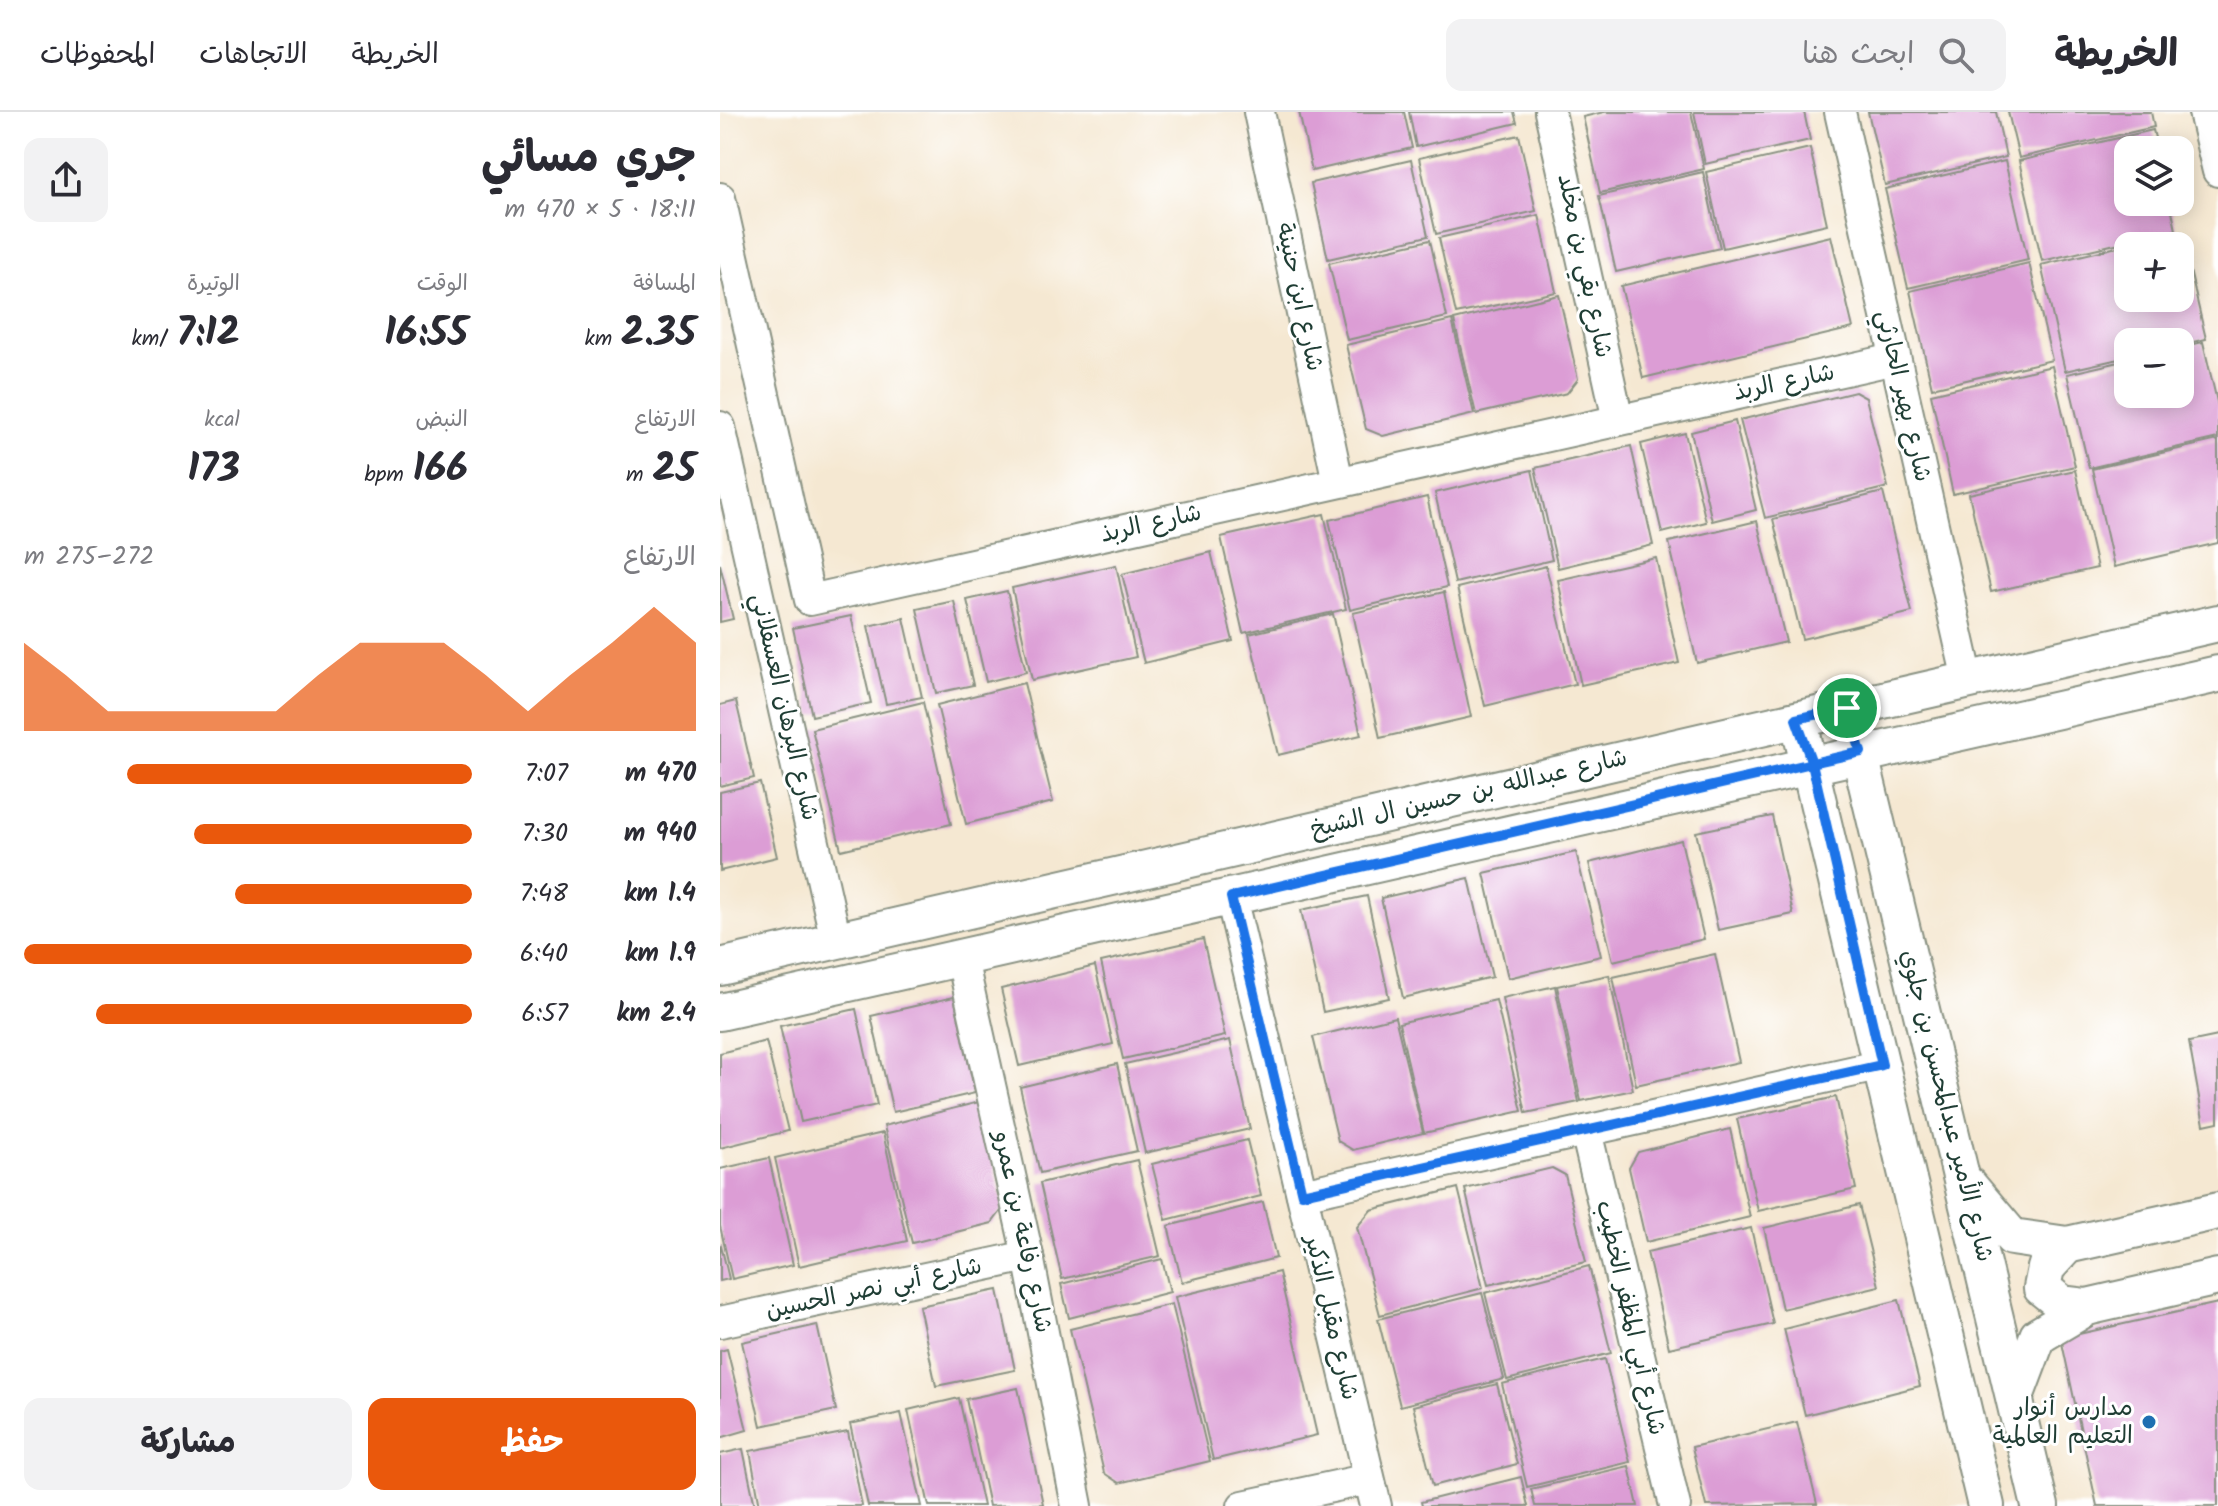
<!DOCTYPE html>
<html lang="ar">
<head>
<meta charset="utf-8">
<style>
	body { margin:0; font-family:Kalam,"Playpen Sans Arabic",sans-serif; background:#f2f2f3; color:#2b2b33; direction:rtl; height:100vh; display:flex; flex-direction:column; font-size:30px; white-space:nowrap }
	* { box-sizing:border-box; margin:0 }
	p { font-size:26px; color:#7c7c81 }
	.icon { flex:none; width:44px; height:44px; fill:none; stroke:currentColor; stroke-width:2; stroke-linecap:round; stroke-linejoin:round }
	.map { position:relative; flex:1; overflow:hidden; direction:ltr }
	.details { display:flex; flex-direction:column; background:#fff; width:720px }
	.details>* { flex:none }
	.tools { position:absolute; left:1394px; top:24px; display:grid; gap:16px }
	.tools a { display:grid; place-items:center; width:80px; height:80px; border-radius:16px; background:#fff; box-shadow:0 4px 20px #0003; font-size:40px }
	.pin { position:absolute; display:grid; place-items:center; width:68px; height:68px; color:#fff; margin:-34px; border:4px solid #fff; border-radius:50%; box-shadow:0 2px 8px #0007 }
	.round { display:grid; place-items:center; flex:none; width:84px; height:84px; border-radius:16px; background:#f2f2f3 }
	.overview { display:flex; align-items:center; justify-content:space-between; height:136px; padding:0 24px }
	h1 { font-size:44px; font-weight:700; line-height:60px }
	.metrics { display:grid; grid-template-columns:repeat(3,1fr); gap:12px; height:136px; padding:8px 24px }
	.metrics div { display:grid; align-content:center }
	.metrics b { font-size:40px; font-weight:700 }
	.metrics small { font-size:22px; font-weight:400 }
	.metrics p { font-size:22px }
	.chart { height:224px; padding:16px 24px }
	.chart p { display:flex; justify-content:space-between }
	.chart svg { width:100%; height:144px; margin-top:8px; fill:#ea580c; opacity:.7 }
	.action { display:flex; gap:16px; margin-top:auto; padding:16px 24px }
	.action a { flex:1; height:92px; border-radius:16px; background:#ea580c; color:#fff; font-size:32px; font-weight:700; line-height:92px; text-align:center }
	.action a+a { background:#f2f2f3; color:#2b2b33 }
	ul { padding:0 24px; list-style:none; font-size:26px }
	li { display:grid; grid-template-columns:128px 96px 1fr; align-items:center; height:60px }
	li i { height:20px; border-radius:10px; background:#ea580c }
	header { display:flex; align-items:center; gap:48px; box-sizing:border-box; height:112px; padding:0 40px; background:#fff; border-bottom:2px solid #e1e1e2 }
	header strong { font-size:38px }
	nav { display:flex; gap:44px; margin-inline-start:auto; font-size:28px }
	.search { width:560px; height:72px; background:#f2f2f3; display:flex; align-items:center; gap:20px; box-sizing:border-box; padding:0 28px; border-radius:16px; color:#7c7c81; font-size:30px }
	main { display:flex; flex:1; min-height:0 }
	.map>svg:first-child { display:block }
	.building { fill:#dc9dd5; fill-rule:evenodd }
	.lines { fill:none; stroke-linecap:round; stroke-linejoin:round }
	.minor-casing { stroke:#8a9283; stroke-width:34 }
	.tertiary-casing { stroke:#8a9283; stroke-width:40 }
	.minor { stroke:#fff; stroke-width:30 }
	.tertiary { stroke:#fff; stroke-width:36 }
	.route-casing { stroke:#fff; stroke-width:16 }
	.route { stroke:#1a73e8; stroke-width:10 }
	.poi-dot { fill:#1f6fb2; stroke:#fff; stroke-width:3 }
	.labels { text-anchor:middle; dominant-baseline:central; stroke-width:6; stroke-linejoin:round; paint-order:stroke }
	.street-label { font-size:24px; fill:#1f3d34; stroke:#fff }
	.poi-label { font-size:24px; fill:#1f3d34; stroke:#fff; text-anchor:end }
</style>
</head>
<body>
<header>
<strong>الخريطة</strong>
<div class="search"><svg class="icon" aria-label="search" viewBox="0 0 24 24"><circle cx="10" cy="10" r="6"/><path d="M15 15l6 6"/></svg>ابحث هنا</div>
<nav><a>الخريطة</a><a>الاتجاهات</a><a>المحفوظات</a></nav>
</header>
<main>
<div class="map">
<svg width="1498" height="1394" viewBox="0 0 1498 1394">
	<rect width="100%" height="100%" fill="#fff"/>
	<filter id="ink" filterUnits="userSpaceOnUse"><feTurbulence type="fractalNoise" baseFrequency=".0125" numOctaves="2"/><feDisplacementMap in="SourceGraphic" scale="16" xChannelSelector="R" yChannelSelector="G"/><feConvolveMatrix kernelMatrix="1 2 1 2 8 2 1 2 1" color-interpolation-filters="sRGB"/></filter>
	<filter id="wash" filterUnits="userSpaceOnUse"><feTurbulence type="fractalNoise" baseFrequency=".006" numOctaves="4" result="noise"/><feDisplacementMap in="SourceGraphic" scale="32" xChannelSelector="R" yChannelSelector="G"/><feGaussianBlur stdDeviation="1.8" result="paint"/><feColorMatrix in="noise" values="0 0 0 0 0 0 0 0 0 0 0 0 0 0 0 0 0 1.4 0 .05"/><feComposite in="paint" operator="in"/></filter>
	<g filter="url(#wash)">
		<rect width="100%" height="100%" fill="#f5e8d2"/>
		<g id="blocks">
			<g class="building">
				<polygon points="579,0 684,0 692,36 592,59"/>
				<polygon points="689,0 794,0 797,11 696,35"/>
				<polygon points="884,0 971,0 984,57 880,81 863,5"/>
				<polygon points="974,0 1084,0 1090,28 985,52"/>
				<polygon points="1148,0 1276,0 1286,45 1165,73"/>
				<polygon points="1288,0 1431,0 1434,15 1299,46"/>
				<polygon points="1433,18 1438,38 1408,38 1408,90 1450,90 1456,118 1322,149 1299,49"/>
				<polygon points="799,23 816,99 716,122 699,46"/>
				<polygon points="1090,36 1107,112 1003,136 986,60"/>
				<polygon points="691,48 708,124 608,147 591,71"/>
				<polygon points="1285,49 1308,148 1188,176 1165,77"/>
				<polygon points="983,60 1000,136 896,160 879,84"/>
				<polygon points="819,103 836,180 736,202 719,126"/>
				<path d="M1461,120L1486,227L1460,233V230H1408V245L1345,259L1321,153ZM1408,134H1460V186H1408Z"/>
				<polygon points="1111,124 1133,216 923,266 901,174"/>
				<polygon points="710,128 727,205 627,228 609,151"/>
				<polygon points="1309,151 1332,248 1212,276 1190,179"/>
				<polygon points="839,183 858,267 847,281 756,302 734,208"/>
				<polygon points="732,208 754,302 663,324 646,317 626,233"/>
				<polygon points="1483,230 1498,294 1498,326 1369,356 1347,262 1408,248 1408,282 1460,282 1460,235"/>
				<polygon points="1332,254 1355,354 1233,382 1211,282"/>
				<polygon points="1135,280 1146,286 1168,375 1045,406 1020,308"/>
				<polygon points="1015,309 1036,398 992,409 971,320"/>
				<polygon points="965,321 986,410 942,421 921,332"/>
				<polygon points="1498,328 1498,431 1394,455 1372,357"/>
				<polygon points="911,334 933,433 838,456 815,356"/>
				<polygon points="812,358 832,448 735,471 715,381"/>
				<polygon points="1355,358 1377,456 1271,480 1249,382"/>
				<polygon points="1163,380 1192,500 1082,527 1053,407"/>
				<polygon points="707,385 727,475 630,498 609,408"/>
				<polygon points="604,402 626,497 523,521 501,425"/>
				<polygon points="1037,409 1066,530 977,551 949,430"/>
				<polygon points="491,440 513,529 424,551 402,462"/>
				<polygon points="936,446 959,551 861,573 838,468"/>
				<polygon points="0,452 13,507 0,510"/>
				<polygon points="396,453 416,545 312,568 292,476"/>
				<polygon points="826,454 855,572 765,594 737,476"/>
				<polygon points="287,479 306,560 266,570 247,488"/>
				<polygon points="724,480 751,605 660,626 633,501"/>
				<polygon points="234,489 253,573 216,581 197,497"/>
				<polygon points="613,502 641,623 558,643 529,522"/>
				<polygon points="131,504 151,591 92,604 73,516"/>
				<polygon points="184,506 202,585 166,592 148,514"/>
				<polygon points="304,571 333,690 246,712 217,593"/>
				<polygon points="16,589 34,666 0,674 0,593"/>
				<polygon points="203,590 231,712 121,738 92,617"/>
				<polygon points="40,671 57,745 0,759 0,680"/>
				<polygon points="1052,704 1073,802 998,818 976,720"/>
				<polygon points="961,728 984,827 893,849 869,751"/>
				<polygon points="856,740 881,844 788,866 764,761"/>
				<polygon points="749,766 772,865 683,886 661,786"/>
				<polygon points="647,784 669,886 603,900 581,798"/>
				<polygon points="483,827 505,924 403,947 381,850"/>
				<polygon points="995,842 1019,950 916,973 893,865"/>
				<polygon points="375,854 393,932 299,954 281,877"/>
				<polygon points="889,863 913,978 861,989 837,874"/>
				<polygon points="835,874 859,990 806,1001 782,886"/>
				<polygon points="234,885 255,981 173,1000 151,904"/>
				<polygon points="776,888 802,999 704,1021 679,911"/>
				<polygon points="136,897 157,993 81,1010 60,914"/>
				<polygon points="675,905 703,1021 633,1038 618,1029 593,925"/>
				<polygon points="1498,924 1498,1010 1484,1013 1469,930"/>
				<polygon points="510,928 530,1017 425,1041 405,952"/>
				<polygon points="46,929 68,1019 0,1036 0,941"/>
				<polygon points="397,952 417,1039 320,1061 300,975"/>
				<polygon points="1116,985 1136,1077 1038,1099 1017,1007"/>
				<polygon points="259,990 284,1095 272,1111 192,1131 164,1014"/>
				<polygon points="1010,1017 1030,1105 926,1130 909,1056 918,1040"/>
				<polygon points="163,1021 187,1129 79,1154 55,1046"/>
				<polygon points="527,1028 541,1084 446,1108 432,1052"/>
				<polygon points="49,1046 73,1153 12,1167 0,1114 0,1057"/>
				<polygon points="417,1048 440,1144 342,1167 320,1071"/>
				<polygon points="832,1056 845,1063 866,1150 768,1173 745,1077"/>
				<polygon points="738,1076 763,1176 660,1203 637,1115 651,1098"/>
				<polygon points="543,1090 556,1146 462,1170 448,1114"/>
				<polygon points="1139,1093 1159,1174 1062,1197 1044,1116"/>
				<polygon points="1031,1116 1053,1212 949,1236 927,1140"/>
				<polygon points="1,1133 9,1167 0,1169 0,1134"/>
				<polygon points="442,1147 450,1180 349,1206 341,1172"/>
				<polygon points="869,1154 891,1241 787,1268 765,1181"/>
				<polygon points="559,1160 597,1323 493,1348 455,1185"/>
				<polygon points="278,1178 295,1258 216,1274 199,1194"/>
				<polygon points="762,1181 784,1267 680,1294 658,1207"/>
				<polygon points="1179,1188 1200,1274 1085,1303 1064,1217"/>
				<polygon points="1498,1191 1498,1394 1377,1394 1341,1226"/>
				<polygon points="452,1192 490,1349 399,1371 384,1361 350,1217"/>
				<polygon points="97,1213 116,1298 41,1314 22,1230"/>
				<polygon points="7,1237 27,1318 0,1326 0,1239"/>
				<polygon points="885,1247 910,1350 807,1375 782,1272"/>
				<polygon points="777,1272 797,1352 713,1374 693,1294"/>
				<polygon points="298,1276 323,1392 269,1394 246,1287"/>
				<polygon points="239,1286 263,1394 209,1394 188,1298"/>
				<polygon points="181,1301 202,1394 148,1394 130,1312"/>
				<polygon points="1077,1310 1097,1392 986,1394 972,1335"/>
				<polygon points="128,1320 142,1394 40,1394 30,1339"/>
				<polygon points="23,1337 35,1394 0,1394 0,1342"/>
				<polygon points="909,1354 918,1394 815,1394 811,1377"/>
				<polygon points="801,1365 808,1394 702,1394 701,1390"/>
			</g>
		</g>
	</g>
	<g filter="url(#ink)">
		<use href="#blocks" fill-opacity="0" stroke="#8a9283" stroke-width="2"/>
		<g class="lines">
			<g class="minor-casing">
				<g id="minor">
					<polyline points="539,0 618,370"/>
					<polyline points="830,0 898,308"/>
					<polyline points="1120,0 1248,568"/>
					<polyline points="1484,0 1498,59"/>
					<polyline points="0,86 90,488 1175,247"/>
					<polyline points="0,315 116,828"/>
					<polyline points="511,785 656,1394"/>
					<polyline points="242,847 308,1144 357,1394"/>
					<polyline points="866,1019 955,1394"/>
					<polyline points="582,1082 1162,953"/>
					<polyline points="0,1210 308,1144"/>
					<polyline points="523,1394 649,1367"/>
				</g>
			</g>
			<g class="tertiary-casing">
				<g id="tertiary">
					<polyline points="1134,618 1320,1394"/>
					<polyline points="1083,627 1266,1394"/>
					<polyline points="0,855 1498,511"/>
					<polyline points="0,900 1498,562"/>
					<polyline points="1248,1073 1292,1125 1347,1133 1498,1099"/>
					<polyline points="1347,1133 1326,1156 1322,1176 1342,1192 1367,1195"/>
					<polyline points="1295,1285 1318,1224 1367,1195 1498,1165"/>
				</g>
			</g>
			<use href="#minor" class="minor"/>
			<use href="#tertiary" class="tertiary"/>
		</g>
	</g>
	<g class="lines" filter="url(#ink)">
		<g class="route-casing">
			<polyline id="route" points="1127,596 1076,607 1092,651 1162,953 582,1082 511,785 1092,651 1141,640 1127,596"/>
		</g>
		<use href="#route" class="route"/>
	</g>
	<circle class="poi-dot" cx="1429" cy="1310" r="8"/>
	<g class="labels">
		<g class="street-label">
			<text transform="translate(864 154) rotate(78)">شارع بقي بن مخلد</text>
			<text transform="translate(579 185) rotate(78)">شارع ابن حنينة</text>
			<text transform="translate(1064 271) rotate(-12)">شارع الربذ</text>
			<text transform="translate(1183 284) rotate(77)">شارع بهير الحارثي</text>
			<text transform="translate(431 412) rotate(-13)">شارع الربذ</text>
			<text transform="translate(64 595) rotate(77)">شارع البرهان العسقلاني</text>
			<text transform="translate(749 682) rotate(-13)">شارع عبدالله بن حسين ال الشيخ</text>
			<text transform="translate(1226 994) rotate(76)">شارع الأمير عبدالمحسن بن جلوي</text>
			<text transform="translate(302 1120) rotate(78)">شارع رفاعة بن عمرو</text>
			<text transform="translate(154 1177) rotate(-12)">شارع أبي نصر الحسين</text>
			<text transform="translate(611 1206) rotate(77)">شارع مقبل الذكير</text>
			<text transform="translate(910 1206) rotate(77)">شارع أبي المظفر الخطيب</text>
		</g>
		<g class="poi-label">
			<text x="1413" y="1296">مدارس أنوار<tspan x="1413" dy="28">التعليم العالمية</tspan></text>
		</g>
	</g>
</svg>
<div class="tools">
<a><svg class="icon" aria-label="layers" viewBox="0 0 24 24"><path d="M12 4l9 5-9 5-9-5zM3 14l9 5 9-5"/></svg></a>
<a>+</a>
<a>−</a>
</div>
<div class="pin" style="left:1127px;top:596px;background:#1e9e55"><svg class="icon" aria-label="arrive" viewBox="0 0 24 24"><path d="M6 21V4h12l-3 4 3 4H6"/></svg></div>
</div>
<section class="details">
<div class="overview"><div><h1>جري مسائي</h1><p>18:11 · 5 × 470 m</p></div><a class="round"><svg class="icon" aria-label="share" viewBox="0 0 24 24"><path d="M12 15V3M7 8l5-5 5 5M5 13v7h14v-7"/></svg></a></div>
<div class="metrics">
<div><p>المسافة</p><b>2.35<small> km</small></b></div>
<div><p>الوقت</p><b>16:55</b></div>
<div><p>الوتيرة</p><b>7:12<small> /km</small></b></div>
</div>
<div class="metrics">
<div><p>الارتفاع</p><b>25<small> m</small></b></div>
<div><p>النبض</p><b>166<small> bpm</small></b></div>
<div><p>kcal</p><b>173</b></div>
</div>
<div class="chart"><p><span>الارتفاع</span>272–275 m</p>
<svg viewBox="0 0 160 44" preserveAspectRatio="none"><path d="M0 44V17L10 27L20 38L30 38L40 38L50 38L60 38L70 27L80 17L90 17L100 17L110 27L120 38L130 27L140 17L150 6L160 17V44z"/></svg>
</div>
<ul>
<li><b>470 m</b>7:07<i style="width:77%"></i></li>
<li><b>940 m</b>7:30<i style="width:62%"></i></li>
<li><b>1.4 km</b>7:48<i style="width:53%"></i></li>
<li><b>1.9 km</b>6:40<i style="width:100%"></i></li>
<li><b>2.4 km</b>6:57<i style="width:84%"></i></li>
</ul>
<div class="action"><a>حفظ</a><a>مشاركة</a></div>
</section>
</main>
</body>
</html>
